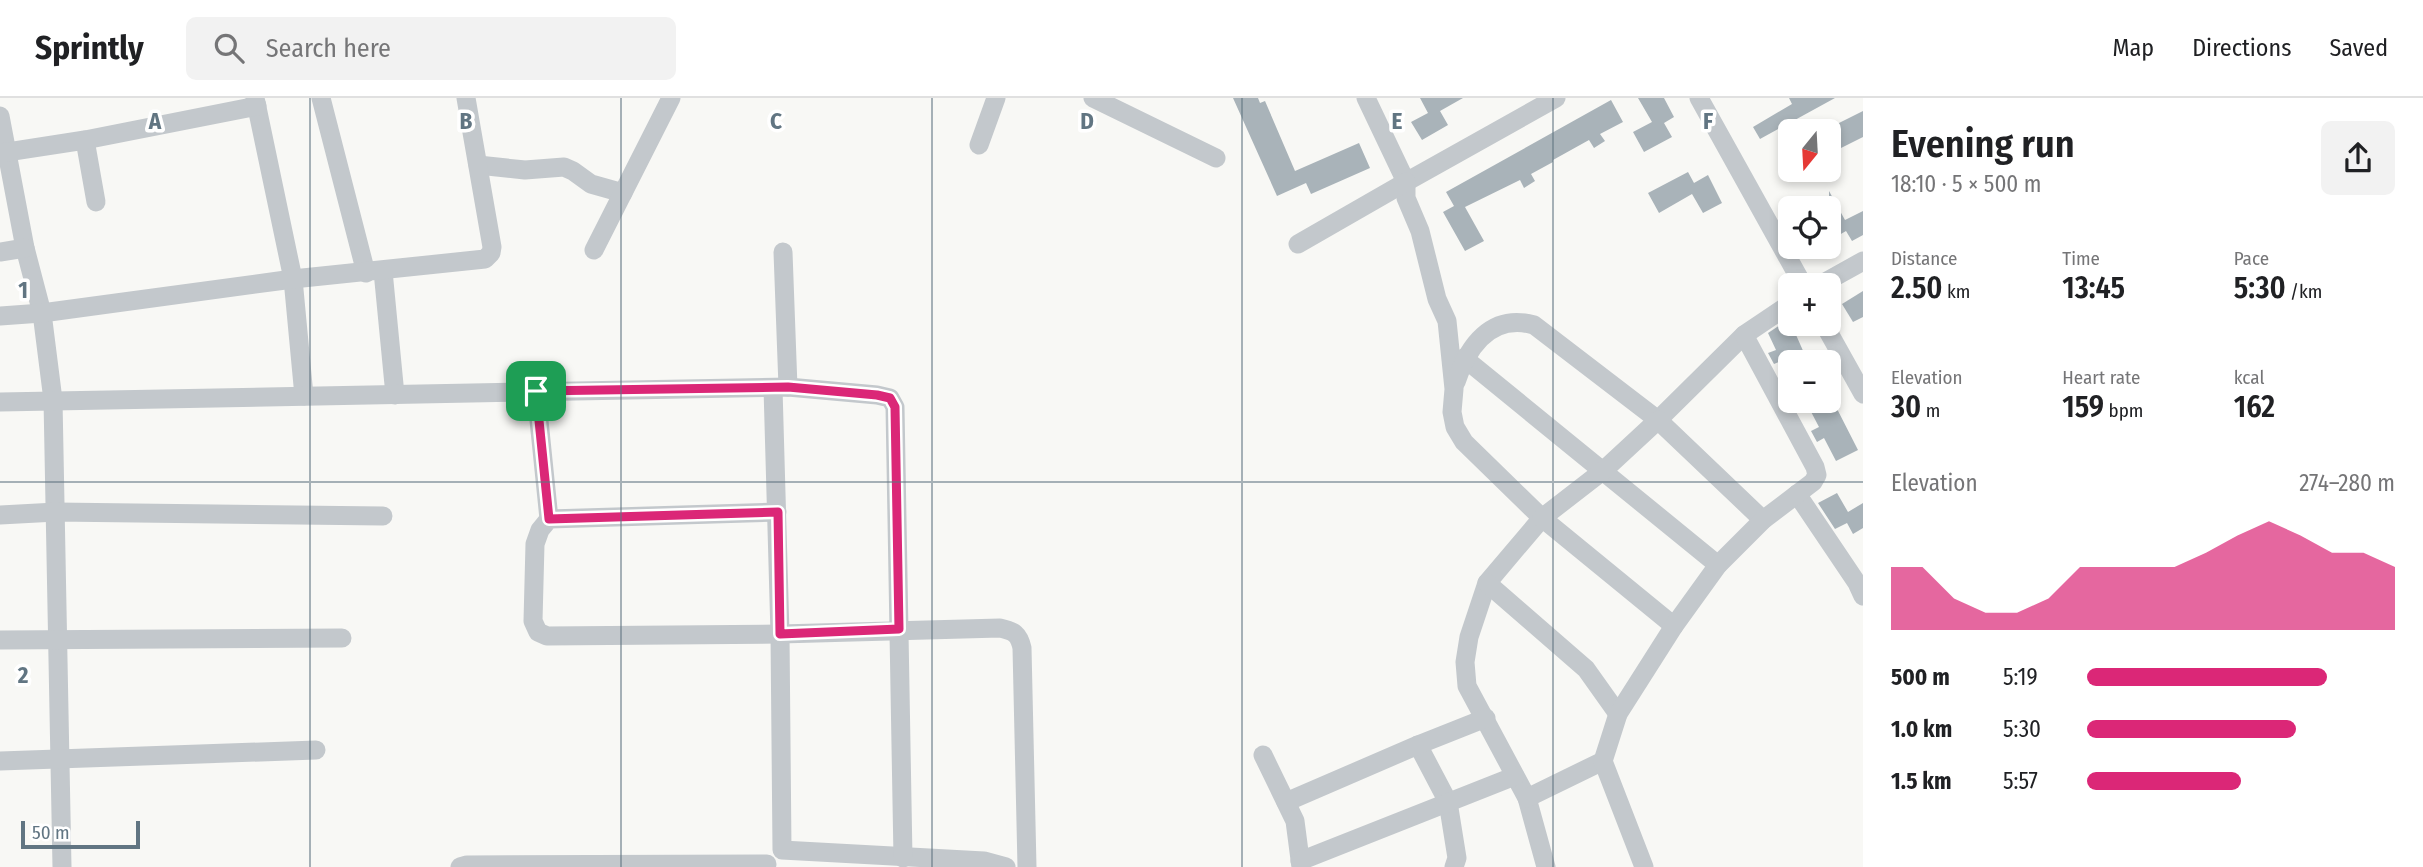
<!DOCTYPE html>
<html lang="en">
<head>
<meta charset="utf-8">
<style>
	body { margin:0; font-family:"Fira Sans Condensed",sans-serif; background:#f2f2f2; color:#202124; height:100vh; display:flex; flex-direction:column; font-size:26px; white-space:nowrap }
	* { box-sizing:border-box; margin:0 }
	p { font-size:23px; color:#757577 }
	.icon { flex:none; width:38px; height:38px; fill:none; stroke:currentColor; stroke-width:2; stroke-linecap:round; stroke-linejoin:round }
	.map { position:relative; flex:1; overflow:hidden }
	.side { display:flex; flex-direction:column; background:#fff; width:560px }
	.side>* { flex:none }
	.needle { width:46px; rotate:198deg }
	.controls { position:absolute; left:1778px; top:21px; display:grid; gap:14px }
	.controls a { display:grid; place-items:center; width:63px; height:63px; border-radius:10px; background:#fff; box-shadow:0 4px 10px #0003; font-size:35px }
	.scale { position:absolute; left:21px; bottom:18px; width:119px; box-sizing:border-box; padding-left:7px; border:4px solid #617582; border-top:0; font-size:19px; line-height:24px; white-space:nowrap; color:#617582; -webkit-text-stroke:5px #fff; paint-order:stroke }
	.pin { position:absolute; display:grid; place-items:center; width:60px; height:60px; color:#fff; margin:-30px; border-radius:14px; box-shadow:0 4px 10px #0006 }
	.round { display:grid; place-items:center; flex:none; width:74px; height:74px; border-radius:10px; background:#f2f2f2 }
	.overview { display:flex; align-items:center; justify-content:space-between; height:119px; padding:0 28px }
	h1 { font-size:38px; font-weight:600; line-height:52px }
	.figures { display:grid; grid-template-columns:repeat(3,1fr); gap:10px; height:119px; padding:7px 28px }
	.figures div { display:grid; align-content:center }
	.figures b { font-size:30px; font-weight:600 }
	.figures small { font-size:19px; font-weight:400 }
	.figures p { font-size:19px }
	.chart { height:196px; padding:14px 28px }
	.chart p { display:flex; justify-content:space-between }
	.chart svg { width:100%; height:126px; margin-top:7px; fill:#db2777; opacity:.7 }
	ul { padding:0 28px; list-style:none; font-size:23px }
	li { display:grid; grid-template-columns:112px 84px 1fr; align-items:center; height:52px }
	li i { height:18px; border-radius:9px; background:#db2777 }
	header { display:flex; align-items:center; gap:42px; box-sizing:border-box; height:98px; padding:0 35px; background:#fff; border-bottom:2px solid #e0e0e0 }
	header strong { font-size:33px }
	nav { display:flex; gap:38px; margin-inline-start:auto; font-size:24px }
	.search { width:490px; height:63px; background:#f2f2f2; display:flex; align-items:center; gap:18px; box-sizing:border-box; padding:0 24px; border-radius:10px; color:#757577; font-size:26px }
	main { display:flex; flex:1; min-height:0 }
	.map>svg:first-child { display:block }
	.building { fill:#a9b3b9 }
	.lines { fill:none; stroke-linecap:round; stroke-linejoin:round }
	.minor { stroke:#c3c8cc; stroke-width:19 }
	.route-casing { stroke:#fff; stroke-width:14 }
	.route { stroke:#db2777; stroke-width:9 }
	.grid { fill:none; stroke:#617582; stroke-width:2; stroke-opacity:0.55 }
	.grid-label { font-size:23px; text-anchor:middle; font-weight:bold; fill:#617582; stroke:#fff; stroke-width:7; stroke-linejoin:round; paint-order:stroke }
</style>
</head>
<body>
<header>
<strong>Sprintly</strong>
<div class="search"><svg class="icon" aria-label="search" viewBox="0 0 24 24"><circle cx="10" cy="10" r="6"/><path d="M15 15l6 6"/></svg>Search here</div>
<nav><a>Map</a><a>Directions</a><a>Saved</a></nav>
</header>
<main>
<div class="map">
<svg width="1863" height="769" viewBox="0 0 1863 769">
	<rect width="100%" height="100%" fill="#f8f8f5"/>
	<g class="building">
		<polygon points="1233,0 1258,0 1260,5 1265,3 1295,73 1359,45 1370,70 1311,96 1306,85 1277,98"/>
		<polygon points="1420,0 1463,0 1440,13 1448,27 1422,42 1411,24 1428,15"/>
		<polygon points="1638,0 1664,0 1674,19 1664,25 1672,39 1644,54 1633,34 1652,24"/>
		<polygon points="1789,0 1835,0 1760,41 1753,29 1792,6"/>
		<polygon points="1611,2 1623,24 1600,36 1605,43 1594,50 1589,42 1553,62 1553,64 1531,76 1535,83 1524,90 1520,82 1465,109 1484,143 1465,153 1443,114 1454,108 1446,94"/>
		<polygon points="1863,13 1863,39 1829,56 1829,30"/>
		<polygon points="1688,74 1694,85 1708,77 1722,105 1703,115 1692,96 1659,115 1648,95"/>
		<polygon points="1829,93 1845,122 1863,113 1863,137 1852,143 1846,133 1829,143"/>
		<polygon points="1863,193 1863,219 1853,224 1842,206"/>
		<polygon points="1789,221 1808,264 1790,264 1790,285 1781,263 1774,266 1768,255 1776,252 1768,235"/>
		<polygon points="1818,303 1833,303 1858,352 1836,363 1824,340 1817,344 1811,333 1819,329 1808,308"/>
		<polygon points="1837,395 1848,414 1863,405 1863,430 1853,436 1847,425 1835,431 1818,405"/>
	</g>
	<g class="lines">
		<g class="minor">
			<polyline points="255,0 293,181 304,298"/>
			<polyline points="321,0 366,175"/>
			<polyline points="1093,0 1216,60"/>
			<polyline points="1366,0 1406,84 1556,0"/>
			<polyline points="1699,0 1803,187"/>
			<polyline points="0,18 25,150 42,215 53,302 62,769"/>
			<polyline points="85,42 96,104"/>
			<polyline points="979,47 996,0"/>
			<polyline points="0,55 85,42 257,8"/>
			<polyline points="478,67 525,72 564,69 573,73 591,86 623,95"/>
			<polyline points="1406,84 1406,100 1420,133 1437,201 1447,223 1454,291 1452,314 1455,329 1464,344 1542,420 1487,485 1469,539 1465,564 1467,588 1527,700 1546,769"/>
			<polyline points="1298,146 1406,84"/>
			<polyline points="594,152 671,0"/>
			<polyline points="0,154 25,150"/>
			<polyline points="783,154 788,289"/>
			<polyline points="383,173 395,297"/>
			<polyline points="1820,187 1863,163"/>
			<polyline points="0,218 42,215 293,181 485,161 491,155 492,149 466,0"/>
			<polyline points="1824,226 1863,296"/>
			<polyline points="1464,260 1718,467"/>
			<path d="M1456,284C1468,248 1491,215 1534,227L1658,322L1744,237L1790,206"/>
			<polyline points="773,290 780,536 782,752 984,763 1006,769"/>
			<polyline points="536,293 549,421"/>
			<polyline points="0,304 788,289 877,297 890,300 895,309 903,760"/>
			<polyline points="1797,396 1857,485 1863,498"/>
			<path d="M777,414L549,421L540,432L535,446L533,523L538,534L547,538L780,536L1000,530C1014,533 1019,536 1022,550L1027,769"/>
			<polyline points="0,417 56,414 383,418"/>
			<polyline points="1487,485 1586,571 1618,616"/>
			<polyline points="1674,528 1542,420 1604,372 1658,322 1763,422"/>
			<polyline points="0,542 342,540"/>
			<polyline points="1418,647 1448,704 1457,760 1454,769"/>
			<polyline points="1263,657 1295,723 1301,769"/>
			<polyline points="0,663 316,652"/>
			<polyline points="1527,700 1603,663"/>
			<polyline points="1286,704 1418,647 1486,620"/>
			<polyline points="1300,763 1515,678"/>
			<polyline points="460,769 467,767 767,766"/>
			<polyline points="1644,769 1603,663 1618,616 1674,528 1718,467 1763,422 1813,384 1817,377 1815,369 1744,237"/>
		</g>
	</g>
	<g class="lines">
		<g class="route-casing">
			<polygon id="route" points="788,289 877,297 890,300 895,309 899,531 780,536 778,414 549,421 536,293"/>
		</g>
		<use href="#route" class="route"/>
	</g>
	<path class="grid" d="M310,0V769M621,0V769M932,0V769M1242,0V769M1553,0V769M0,384H1863"/>
	<g class="grid-label">
		<text x="155" y="31">A</text>
		<text x="466" y="31">B</text>
		<text x="776" y="31">C</text>
		<text x="1087" y="31">D</text>
		<text x="1397" y="31">E</text>
		<text x="1708" y="31">F</text>
		<text x="23" y="200">1</text>
		<text x="23" y="585">2</text>
	</g>
</svg>
<div class="controls">
<a><svg class="needle" viewBox="-14 -14 28 28"><path d="M0-13l5 13h-10z" fill="#e53935"/><path d="M0 13l5-13h-10z" fill="#757577"/></svg></a>
<a><svg class="icon" aria-label="locate" viewBox="0 0 24 24"><circle cx="12" cy="12" r="6"/><path d="M12 2v4M12 18v4M2 12h4M18 12h4"/></svg></a>
<a>+</a>
<a>−</a>
</div>
<div class="scale">50 m</div>
<div class="pin" style="left:536px;top:293px;background:#1e9e55"><svg class="icon" aria-label="arrive" viewBox="0 0 24 24"><path d="M6 21V4h12l-3 4 3 4H6"/></svg></div>
</div>
<section class="side">
<div class="overview"><div><h1>Evening run</h1><p>18:10 · 5 × 500 m</p></div><a class="round"><svg class="icon" aria-label="share" viewBox="0 0 24 24"><path d="M12 15V3M7 8l5-5 5 5M5 13v7h14v-7"/></svg></a></div>
<div class="figures">
<div><p>Distance</p><b>2.50<small> km</small></b></div>
<div><p>Time</p><b>13:45</b></div>
<div><p>Pace</p><b>5:30<small> /km</small></b></div>
</div>
<div class="figures">
<div><p>Elevation</p><b>30<small> m</small></b></div>
<div><p>Heart rate</p><b>159<small> bpm</small></b></div>
<div><p>kcal</p><b>162</b></div>
</div>
<div class="chart"><p><span>Elevation</span>274–280 m</p>
<svg viewBox="0 0 160 44" preserveAspectRatio="none"><path d="M0 44V22L10 22L20 33L30 38L40 38L50 33L60 22L70 22L80 22L90 22L100 17L110 11L120 6L130 11L140 17L150 17L160 22V44z"/></svg>
</div>
<ul>
<li><b>500 m</b>5:19<i style="width:78%"></i></li>
<li><b>1.0 km</b>5:30<i style="width:68%"></i></li>
<li><b>1.5 km</b>5:57<i style="width:50%"></i></li>
</ul>
</section>
</main>
</body>
</html>
